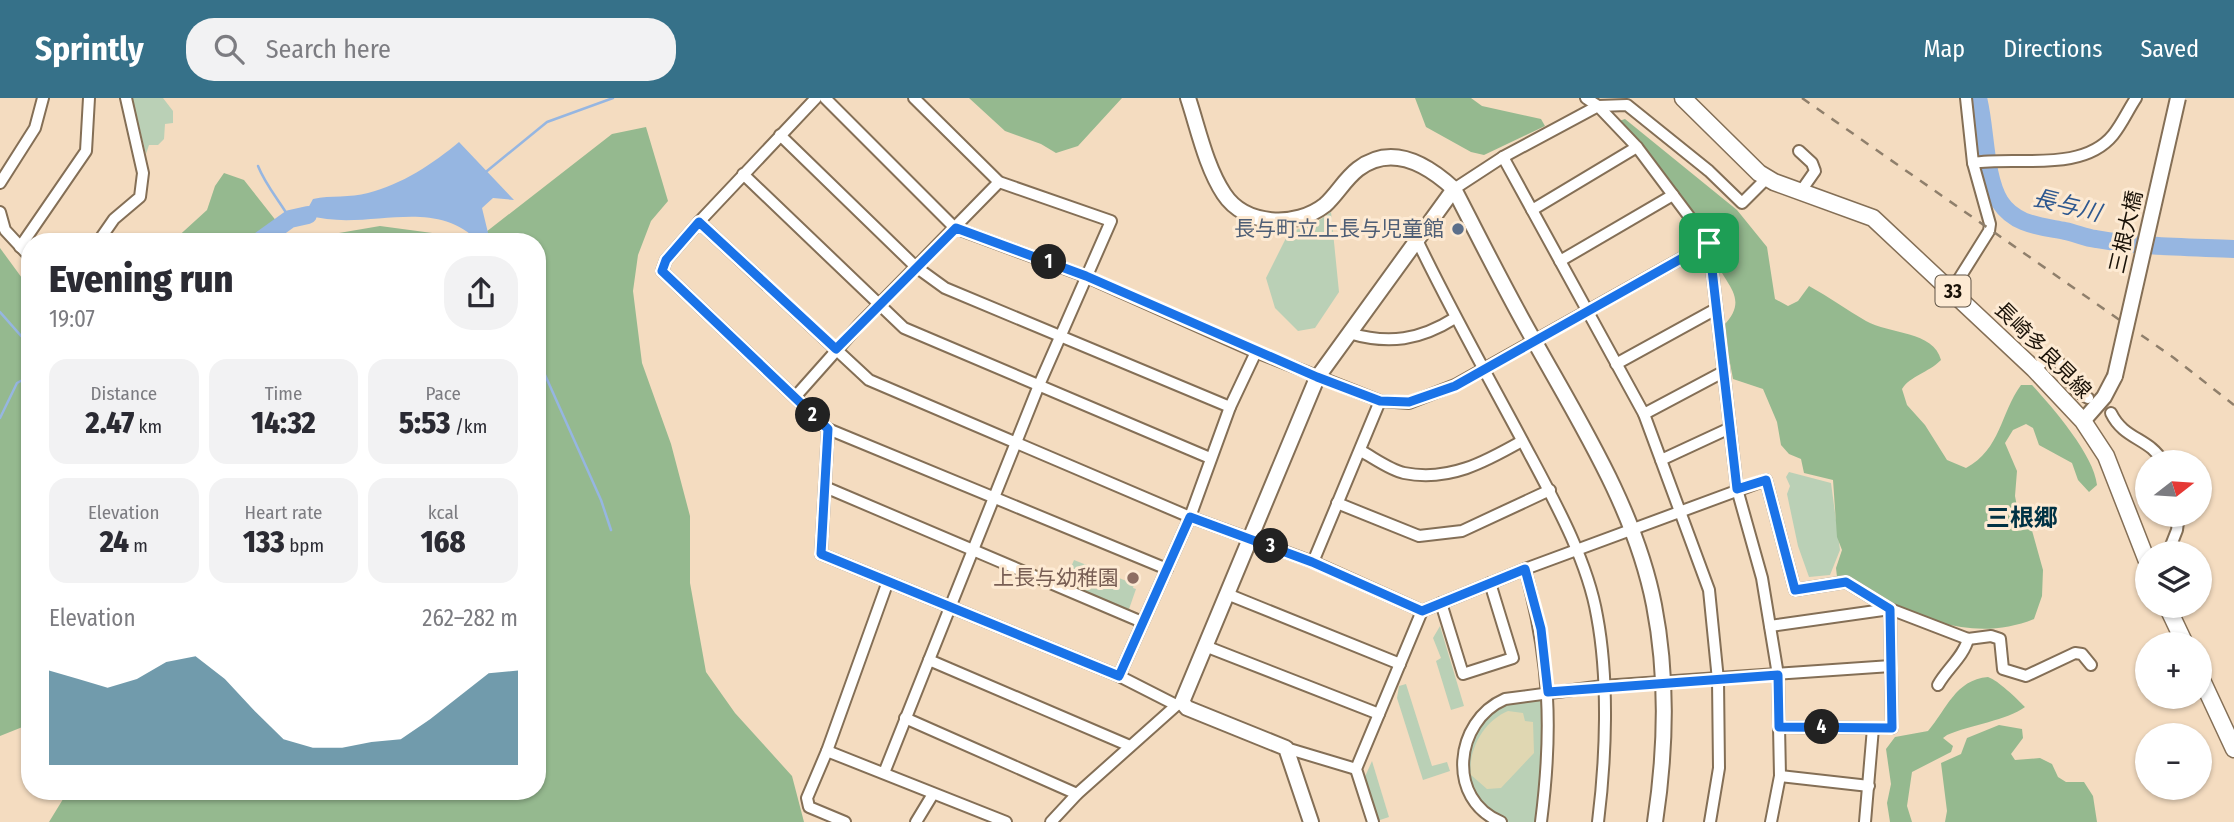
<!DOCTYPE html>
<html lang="en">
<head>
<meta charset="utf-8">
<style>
	body { margin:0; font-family:"Fira Sans Condensed","Noto Sans JP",sans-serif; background:#f2f2f3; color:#2b2b33; height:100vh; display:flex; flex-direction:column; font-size:26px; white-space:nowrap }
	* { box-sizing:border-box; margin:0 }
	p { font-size:23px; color:#7c7c81 }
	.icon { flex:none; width:38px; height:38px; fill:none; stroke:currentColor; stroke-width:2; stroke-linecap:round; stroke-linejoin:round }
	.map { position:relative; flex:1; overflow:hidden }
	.panel { position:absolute; left:21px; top:135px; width:525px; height:567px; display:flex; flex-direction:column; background:#fff; border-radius:28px; box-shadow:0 2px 5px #0004 }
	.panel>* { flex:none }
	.needle { width:46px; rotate:73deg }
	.fabs { position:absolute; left:2135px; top:352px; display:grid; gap:14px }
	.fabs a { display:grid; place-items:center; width:77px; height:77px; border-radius:50%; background:#fff; box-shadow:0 2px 5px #0004; font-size:35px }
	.pin { position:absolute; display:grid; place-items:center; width:60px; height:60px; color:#fff; margin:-30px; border-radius:14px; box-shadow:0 4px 10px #0006 }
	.km { position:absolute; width:35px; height:35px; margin:-18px; border-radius:50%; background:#222; color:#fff; font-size:19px; line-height:35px; text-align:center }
	.round { display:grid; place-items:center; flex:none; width:74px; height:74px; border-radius:28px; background:#f2f2f3 }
	.overview { display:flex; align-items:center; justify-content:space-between; height:119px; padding:0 28px }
	h1 { font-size:38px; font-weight:800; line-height:52px }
	.figures { display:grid; grid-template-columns:repeat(3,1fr); gap:10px; height:119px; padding:7px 28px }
	.figures div { display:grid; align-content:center; border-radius:18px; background:#f2f2f3; text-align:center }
	.figures b { font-size:30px; font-weight:800 }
	.figures small { font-size:19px; font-weight:400 }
	.figures p { font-size:19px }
	.chart { height:196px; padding:14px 28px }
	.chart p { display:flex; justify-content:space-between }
	.chart svg { width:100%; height:126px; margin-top:7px; fill:#367189; opacity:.7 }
	header { display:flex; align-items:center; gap:42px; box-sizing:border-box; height:98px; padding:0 35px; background:#367189; color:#fff }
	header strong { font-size:33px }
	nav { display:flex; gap:38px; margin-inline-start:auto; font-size:24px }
	.search { width:490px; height:63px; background:#f2f2f3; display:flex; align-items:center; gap:18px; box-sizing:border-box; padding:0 24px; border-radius:28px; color:#7c7c81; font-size:26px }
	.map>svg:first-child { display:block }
	.green { fill:#bad0b6 }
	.forest { fill:#95b98f }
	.sand { fill:#e0d7b2 }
	.water { fill:#96b6e1 }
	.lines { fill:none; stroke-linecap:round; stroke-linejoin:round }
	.stream { stroke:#96b6e1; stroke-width:2.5 }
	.river { stroke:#96b6e1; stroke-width:18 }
	.street-casing { stroke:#846f56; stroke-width:14 }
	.secondary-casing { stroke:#846f56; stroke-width:18 }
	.primary-casing { stroke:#846f56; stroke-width:19 }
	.street { stroke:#fff; stroke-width:10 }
	.secondary { stroke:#fff; stroke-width:14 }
	.primary { stroke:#fff; stroke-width:16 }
	.rail { stroke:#8f7f6b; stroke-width:2.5; stroke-dasharray:9 9; stroke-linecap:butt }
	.secondary-bridge-casing { stroke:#846f56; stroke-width:18; stroke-linecap:butt }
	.secondary-bridge { stroke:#fff; stroke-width:14 }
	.route-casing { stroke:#fff; stroke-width:14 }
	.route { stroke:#1a73e8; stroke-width:9 }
	.service-dot { fill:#5c6f8a; stroke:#fdead3; stroke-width:2.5 }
	.education-dot { fill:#8d6e63; stroke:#fdead3; stroke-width:2.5 }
	.labels { text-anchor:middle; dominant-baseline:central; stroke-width:6; stroke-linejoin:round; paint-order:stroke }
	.shield { fill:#fdead3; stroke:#5e5345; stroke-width:2 }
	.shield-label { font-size:19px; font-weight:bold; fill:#1a1208 }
	.service-label { font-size:21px; fill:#4e5e75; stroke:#fdead3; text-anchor:end }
	.street-label { font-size:21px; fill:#1a1208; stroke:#fdead3 }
	.education-label { font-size:21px; fill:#785e54; stroke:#fdead3; text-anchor:end }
	.water-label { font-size:23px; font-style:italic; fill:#2e588f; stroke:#fdead3 }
	.quarter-label { font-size:24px; font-weight:bold; fill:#003244; stroke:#fdead3 }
</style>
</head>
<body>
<header>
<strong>Sprintly</strong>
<div class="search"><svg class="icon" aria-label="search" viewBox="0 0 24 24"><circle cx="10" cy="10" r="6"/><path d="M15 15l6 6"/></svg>Search here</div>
<nav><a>Map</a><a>Directions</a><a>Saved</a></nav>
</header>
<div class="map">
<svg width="2234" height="724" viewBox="0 0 2234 724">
	<rect width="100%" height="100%" fill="#f4dcc0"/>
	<g class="green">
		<polygon points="132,0 163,0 173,13 173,25 165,26 164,41 158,47 149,47 146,56"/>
		<polygon points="1331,114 1339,194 1315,230 1298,233 1275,210 1266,180 1289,134 1312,127"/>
		<polygon points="1789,374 1831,385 1840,452 1830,477 1809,479 1798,448 1787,396 1790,388 1786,379"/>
		<polygon points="1074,462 1134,486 1133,490 1136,491 1128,514 1064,486"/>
		<polygon points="1440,528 1464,608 1451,612 1436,563 1441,560 1433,540"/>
		<polygon points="1406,586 1432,668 1447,664 1450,673 1423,682 1397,600 1399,588"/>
		<path d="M1538,600L1544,605V644L1536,724C1528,724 1517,724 1509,724C1451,710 1459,628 1506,605C1515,601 1528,601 1538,600Z"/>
		<polygon points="1372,663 1389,719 1377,723 1363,683"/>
	</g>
	<g class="forest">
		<polygon points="969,0 1122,0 1078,48 1056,55 1041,46 1005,33"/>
		<polygon points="1415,0 1471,0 1482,8 1541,21 1545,28 1484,57 1471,54 1426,29"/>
		<path d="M1625,21L1737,112L1767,149L1775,201L1788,208L1798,203L1809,188C1829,199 1847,212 1866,223C1889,236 1934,233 1941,262C1928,275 1910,278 1902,291L1907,307L1925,327L1947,362L1966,370C2001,351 2000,316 2021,287H2032C2053,310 2094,357 2097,387L2089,394L2078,382L2072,365L2039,347L2033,330L2026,326L2013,332L2005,345L2017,373L2015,398L2019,419L2031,429L2043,472L2042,498L2034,521C1987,540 1940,529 1896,508C1875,499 1861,483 1837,479L1836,470L1842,452L1837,439L1833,382L1804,375L1801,361L1789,356L1781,347L1777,324L1763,291L1733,281L1723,228C1752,199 1722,186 1715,159L1616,24Z"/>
		<polygon points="646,29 668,103 651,123 638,157 633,193 642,265 671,346 690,418 690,485 706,574 735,615 792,678 804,724 49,724 68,693 537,693 537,144 173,143 207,112 215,88 224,75 244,82 292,143 380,128 477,141 612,36"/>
		<polygon points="0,150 30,191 30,626 0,638"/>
		<path d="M1988,579C1999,583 2016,600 2025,609C2008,622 1970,627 1947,637L1943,640L1953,648L1951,654L1912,674L1907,708L1912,724H1890L1887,705L1891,686L1886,651L1895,639L1928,633C1947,611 1955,582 1988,579Z"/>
		<polygon points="1999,627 2022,631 2023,640 2011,656 2015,662 2040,660 2052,666 2058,679 2066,684 2084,684 2093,698 2097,724 1945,724 1947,713 1941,665 1961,656 1967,640"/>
	</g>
	<path class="sand" d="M1508,613L1523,615L1525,623L1533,624L1534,655L1501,690L1487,691L1471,677C1468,651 1484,623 1508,613Z"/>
	<path class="water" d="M459,44L514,102L493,100L482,110L490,143H478C432,96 365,135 308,117L307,112L313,101C331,97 350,100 368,95C401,87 434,65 459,44Z"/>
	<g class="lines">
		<g class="stream">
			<path d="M258,68C266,88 279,102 290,121"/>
			<polyline points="487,73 547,24 613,0"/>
			<polyline points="0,214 30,248"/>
			<polyline points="537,259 601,402 611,432"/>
			<polyline points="0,320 17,285 30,278"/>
		</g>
		<g class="river">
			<path d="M1978,0C1986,31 1984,78 2000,104C2015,127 2040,128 2065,133C2076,135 2085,140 2096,141C2141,149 2188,149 2234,151"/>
			<polyline points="258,144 290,121 308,117"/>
		</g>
		<g class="street-casing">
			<g id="street">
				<polyline points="816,0 699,124 666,162 662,173 828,331 1167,471"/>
				<polyline points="825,0 955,130 1085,178 1256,254 1380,303 1409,305 1455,287 1709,145"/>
				<polyline points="914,0 999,84 1111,123 1039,287 929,562"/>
				<polyline points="1586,0 1598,8 1627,7 1709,73 1742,105 1767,80"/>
				<polyline points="780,37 916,169 945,190 1230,309"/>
				<polyline points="1799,53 1812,65 1815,73 1801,93"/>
				<polyline points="1503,59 1644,316 1709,492 1718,582 1719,670 1710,724"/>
				<path d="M1973,65C2016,58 2082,75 2113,37C2122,26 2128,12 2136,0"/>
				<polyline points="743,76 904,230 1210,360"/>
				<polyline points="0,85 35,30 43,0"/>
				<polyline points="1454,91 1503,59 1598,8 1637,49 1709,145 1737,391 1762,480 1778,577 1780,678 1771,724"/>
				<polyline points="1532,112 1637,49"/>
				<polyline points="0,114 5,132 30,159"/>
				<polyline points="699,124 869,282 1190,419 1313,464 1422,513"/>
				<path d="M1416,140C1449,209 1486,275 1522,342C1550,395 1587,459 1597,518C1609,582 1606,660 1598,724"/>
				<polyline points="98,144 114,121 140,99 143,75 126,0"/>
				<polyline points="20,149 86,53 89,0"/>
				<polyline points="1560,163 1673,97"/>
				<polyline points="1952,192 1989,133 1990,126 1973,65 1966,0"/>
				<path d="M1349,235C1389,247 1420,242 1455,220"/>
				<polyline points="1616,266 1716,211"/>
				<polyline points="2034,271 2047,261 2057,261 2075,292 2088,300"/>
				<polyline points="795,299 859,227 999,84"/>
				<path d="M2111,315C2124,342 2150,340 2163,364"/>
				<polyline points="1644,316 1723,274"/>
				<polyline points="828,331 821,456 1119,578 1176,607"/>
				<path d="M1361,353C1374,360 1390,372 1404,375C1449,384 1485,364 1522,343"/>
				<polyline points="1661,362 1730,330"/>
				<polyline points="825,389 1142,524"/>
				<polyline points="1337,405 1419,438 1462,433 1550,392"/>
				<polyline points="2168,455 2177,432 2179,416"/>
				<polyline points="1313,464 1380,303"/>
				<path d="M1525,471C1550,562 1553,631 1541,724"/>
				<polyline points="1227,496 1400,566"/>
				<polyline points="1441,505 1463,576 1513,560 1490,485"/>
				<polyline points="1770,528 1890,511 1968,541 1991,538 2000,541 2003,571 2026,578 2075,555 2082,556 2091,567"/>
				<polyline points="1205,548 1379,616"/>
				<polyline points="1119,578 1190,419 1230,309 1256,254"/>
				<path d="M1938,587C1946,572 1964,558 1968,541"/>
				<polyline points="905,620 1077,696"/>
				<polyline points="1779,629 1873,630"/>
				<polyline points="1286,650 1356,671"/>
				<polyline points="827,653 1006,724"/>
				<polyline points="884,675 929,562 1130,648"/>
				<polyline points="1780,678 1869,688"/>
				<polyline points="845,724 809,709 807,700 827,653 887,486"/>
				<polyline points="916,724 933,696"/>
				<polyline points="1051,724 1077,696 1179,605"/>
				<polyline points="1373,724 1356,671 1422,513 1525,471 1766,382 1795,492 1846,484 1890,511 1892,630 1873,630 1865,724"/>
				<path d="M1501,724C1446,702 1454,623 1505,601L1603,588L1891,568"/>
			</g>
		</g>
		<g class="secondary-casing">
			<g id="secondary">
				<path d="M1188,0C1198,30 1206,69 1224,96C1245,128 1296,130 1325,107C1337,96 1345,81 1358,71C1392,45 1428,67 1454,91C1481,143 1507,196 1536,246C1582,328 1636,414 1654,507C1668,579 1666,652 1655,724"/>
				<polyline points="2083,323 2104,299 2115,278"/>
				<polyline points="1311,724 1286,650 1187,610 1182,604 1317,280 1454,91"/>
			</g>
		</g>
		<g class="primary-casing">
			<g id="primary">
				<polyline points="1683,0 1759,75 1774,84 1873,120 2034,271 2083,323 2106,358 2147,463"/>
				<polyline points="2167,508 2185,546"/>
				<polyline points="2200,578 2234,651"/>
			</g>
		</g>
		<use href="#street" class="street"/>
		<use href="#secondary" class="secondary"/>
		<use href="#primary" class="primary"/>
		<polyline class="rail" points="1802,0 2174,260 2234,307"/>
		<g class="secondary-bridge-casing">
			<polyline id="secondary-bridge" points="2115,278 2178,0"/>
		</g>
		<use href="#secondary-bridge" class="secondary-bridge"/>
	</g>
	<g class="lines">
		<g class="route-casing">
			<polygon id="route" points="699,124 836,251 956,130 1086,178 1317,279 1380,303 1409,304 1455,288 1709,145 1737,391 1766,382 1795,492 1846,484 1890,511 1892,630 1779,629 1778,577 1548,594 1541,531 1525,471 1422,513 1312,464 1190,419 1119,578 821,456 828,331 662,173 666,162"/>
		</g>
		<use href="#route" class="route"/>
	</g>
	<circle class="service-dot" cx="1458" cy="131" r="7"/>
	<circle class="education-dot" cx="1133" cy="480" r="7"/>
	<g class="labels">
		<rect class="shield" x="1935.5" y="177.5" width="35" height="31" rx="5"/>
		<g class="shield-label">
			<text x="1953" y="193">33</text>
		</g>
		<g class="service-label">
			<text x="1444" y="131">長与町立上長与児童館</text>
		</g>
		<g class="street-label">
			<text transform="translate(2126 134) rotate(-77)">三根大橋</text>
			<text transform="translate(2043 252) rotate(45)">長崎多良見線</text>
		</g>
		<g class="education-label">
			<text x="1119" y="480">上長与幼稚園</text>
		</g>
		<g class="water-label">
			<text transform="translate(2067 107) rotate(14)">長与川</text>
		</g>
		<g class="quarter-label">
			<text x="2022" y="420">三根郷</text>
		</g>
	</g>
</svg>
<div class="fabs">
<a><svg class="needle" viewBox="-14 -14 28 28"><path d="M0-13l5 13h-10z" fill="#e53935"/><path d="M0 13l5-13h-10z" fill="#7c7c81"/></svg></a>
<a><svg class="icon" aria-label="layers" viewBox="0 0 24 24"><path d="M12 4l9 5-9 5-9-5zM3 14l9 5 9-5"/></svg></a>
<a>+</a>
<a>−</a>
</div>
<div class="pin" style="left:1709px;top:145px;background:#1e9e55"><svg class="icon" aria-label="arrive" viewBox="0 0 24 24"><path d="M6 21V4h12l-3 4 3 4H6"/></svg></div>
<b class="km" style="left:1049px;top:164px">1</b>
<b class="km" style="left:813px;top:317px">2</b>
<b class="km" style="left:1271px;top:448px">3</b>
<b class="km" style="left:1822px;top:629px">4</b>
<section class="panel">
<div class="overview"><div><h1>Evening run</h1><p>19:07</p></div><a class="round"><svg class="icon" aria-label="share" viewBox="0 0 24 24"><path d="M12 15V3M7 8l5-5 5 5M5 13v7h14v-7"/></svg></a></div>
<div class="figures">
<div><p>Distance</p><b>2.47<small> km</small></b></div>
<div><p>Time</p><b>14:32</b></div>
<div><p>Pace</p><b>5:53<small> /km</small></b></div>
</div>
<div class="figures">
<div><p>Elevation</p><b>24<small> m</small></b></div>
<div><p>Heart rate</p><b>133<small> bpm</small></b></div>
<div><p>kcal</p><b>168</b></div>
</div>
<div class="chart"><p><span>Elevation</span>262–282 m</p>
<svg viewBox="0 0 160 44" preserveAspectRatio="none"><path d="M0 44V11L10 14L20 17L30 14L40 8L50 6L60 14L70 25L80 35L90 38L100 38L110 36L120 35L130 28L140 20L150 12L160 11V44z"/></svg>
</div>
</section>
</div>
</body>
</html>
